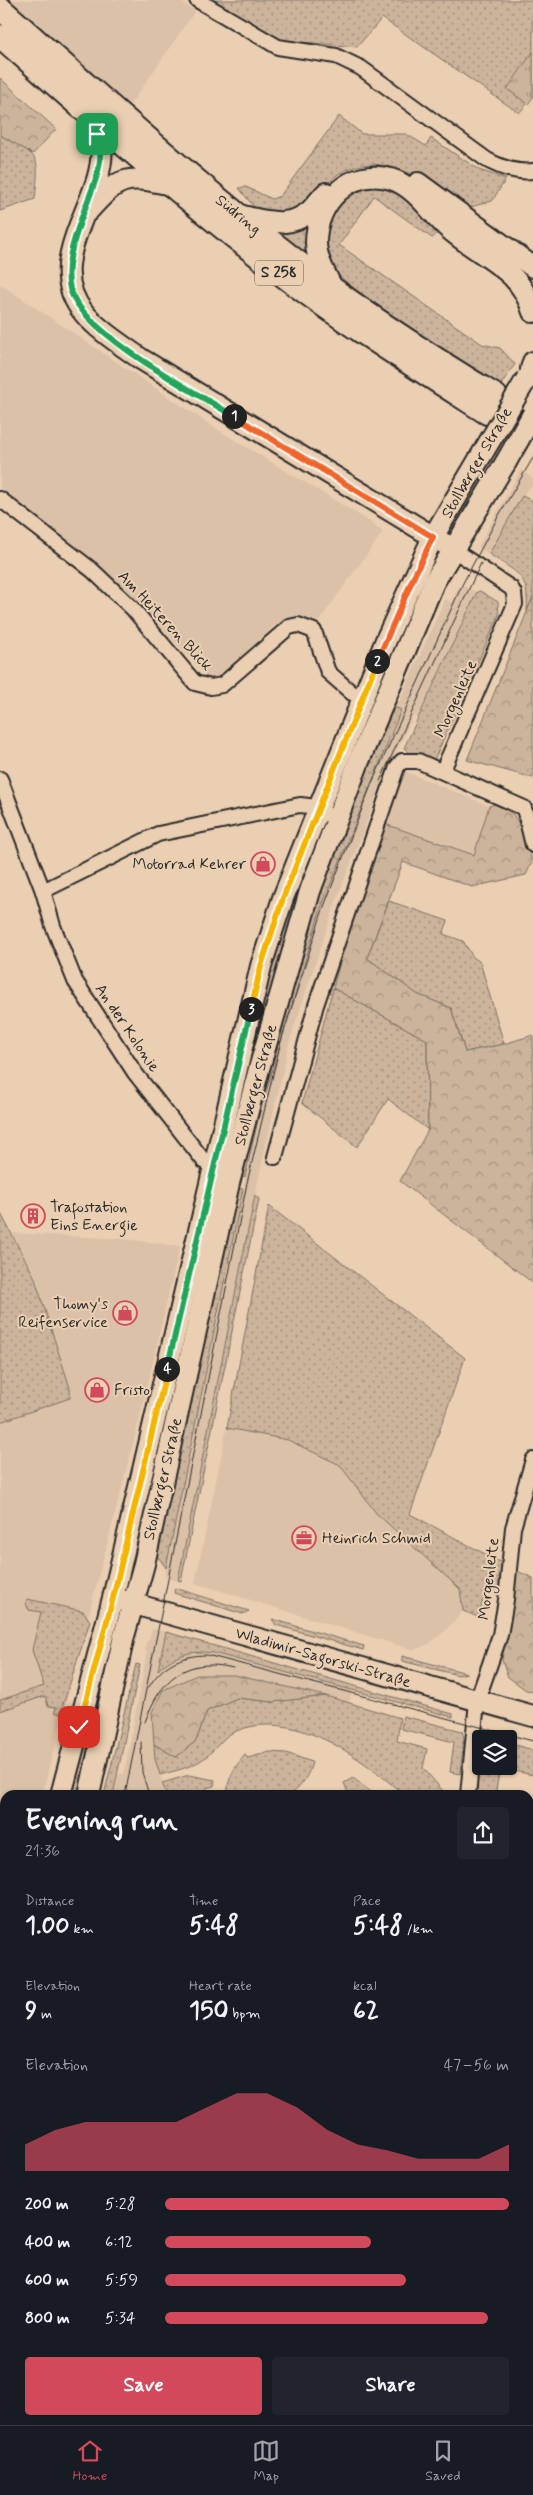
<!DOCTYPE html>
<html lang="en">
<head>
<meta charset="utf-8">
<style>
	body { margin:0; font-family:Mynerve,sans-serif; background:#20242c; color:#f1f3f6; height:100vh; display:flex; flex-direction:column; font-size:19px; white-space:nowrap }
	* { box-sizing:border-box; margin:0 }
	p { font-size:16px; color:#9ea1a6 }
	.icon { flex:none; width:28px; height:28px; fill:none; stroke:currentColor; stroke-width:2; stroke-linecap:round; stroke-linejoin:round }
	.map { position:relative; flex:1; overflow:hidden }
	.sheet { position:absolute; left:0px; top:1790px; width:534px; height:635px; display:flex; flex-direction:column; background:#171b24; border-radius:15px 15px 0 0; box-shadow:0 1px 4px #0004 }
	.sheet>* { flex:none }
	.controls { position:absolute; left:472px; top:1730px; display:grid; gap:10px }
	.controls a { display:grid; place-items:center; width:45px; height:45px; border-radius:5px; background:#171b24; box-shadow:0 1px 4px #0004; font-size:25px }
	.pin { position:absolute; display:grid; place-items:center; width:42px; height:42px; color:#fff; margin:-21px; border-radius:10px; box-shadow:0 2px 8px #0006 }
	.km { position:absolute; width:25px; height:25px; margin:-12px; border-radius:50%; background:#222; color:#fff; font-size:14px; line-height:25px; text-align:center }
	.round { display:grid; place-items:center; flex:none; width:52px; height:52px; border-radius:5px; background:#20242c }
	.head { display:flex; align-items:center; justify-content:space-between; height:85px; padding:0 25px }
	h1 { font-size:28px; font-weight:700; line-height:38px }
	.figures { display:grid; grid-template-columns:repeat(3,1fr); gap:8px; height:85px; padding:5px 25px }
	.figures div { display:grid; align-content:center }
	.figures b { font-size:25px; font-weight:700 }
	.figures small { font-size:14px; font-weight:400 }
	.figures p { font-size:14px }
	.chart { height:140px; padding:10px 25px }
	.chart p { display:flex; justify-content:space-between }
	.chart svg { width:100%; height:90px; margin-top:5px; fill:#d1495b; opacity:.7 }
	.button { display:flex; gap:10px; margin-top:auto; padding:10px 25px }
	.button a { flex:1; height:58px; border-radius:5px; background:#d1495b; color:#fff; font-size:20px; font-weight:700; line-height:58px; text-align:center }
	.button a+a { background:#20242c; color:#f1f3f6 }
	ul { padding:0 25px; list-style:none; font-size:16px }
	li { display:grid; grid-template-columns:80px 60px 1fr; align-items:center; height:38px }
	li i { height:12px; border-radius:6px; background:#d1495b }
	.tab-bar { display:flex; justify-content:space-around; align-items:center; height:70px; border-top:1px solid #363941; background:#171b24; font-size:14px; color:#9ea1a6 }
	.tab-bar a { display:grid; justify-items:center; gap:2px }
	.tab-bar .on { color:#d1495b }
	.map>svg:first-child { display:block }
	.built { fill:#dbc1a7 }
	.grass { fill:url(#grass-dots); stroke:#7c7064 }
	.forest { fill:url(#forest-crowns); stroke:#7c7064 }
	.park { fill:url(#park-tufts); stroke:#7c7064 }
	.lines { fill:none; stroke-linecap:round; stroke-linejoin:round }
	.primary-tunnel { stroke:#c5ae97; stroke-width:22; stroke-dasharray:22 11; stroke-linecap:butt }
	.street-casing { stroke:#2b2b2b; stroke-width:18 }
	.secondary-casing { stroke:#2b2b2b; stroke-width:24 }
	.primary-casing { stroke:#2b2b2b; stroke-width:26 }
	.street { stroke:#ebcfb2; stroke-width:14 }
	.secondary { stroke:#ebcfb2; stroke-width:20 }
	.primary { stroke:#ebcfb2; stroke-width:22 }
	.tram { stroke:#2b2b2b; stroke-width:1 }
	.secondary-bridge-casing { stroke:#2b2b2b; stroke-width:24; stroke-linecap:butt }
	.secondary-bridge { stroke:#ebcfb2; stroke-width:20 }
	.split-1-casing { stroke:#fff; stroke-width:10 }
	.split-2-casing { stroke:#fff; stroke-width:10 }
	.split-3-casing { stroke:#fff; stroke-width:10 }
	.split-4-casing { stroke:#fff; stroke-width:10 }
	.split-5-casing { stroke:#fff; stroke-width:10 }
	.split-1 { stroke:#22a559; stroke-width:6 }
	.split-2 { stroke:#f0652b; stroke-width:6 }
	.split-3 { stroke:#f5b400; stroke-width:6 }
	.split-4 { stroke:#22a559; stroke-width:6 }
	.split-5 { stroke:#f5b400; stroke-width:6 }
	.labels { text-anchor:middle; dominant-baseline:central; stroke-width:4; stroke-linejoin:round; paint-order:stroke }
	.shield { fill:#ebcfb2; stroke:#655c54; stroke-width:1 }
	.shield-label { font-size:15px; font-weight:bold; fill:#2b2b2b }
	.street-label { font-size:16px; fill:#2b2b2b; stroke:#ebcfb2 }
	.poi-label { font-size:16px; fill:#2b2b2b; stroke:#ebcfb2; text-anchor:start }
</style>
</head>
<body>
<div class="map">
<svg width="533" height="2425" viewBox="0 0 533 2425">
	<defs>
		<pattern id="grass-dots" width="8" height="8" patternUnits="userSpaceOnUse" patternTransform="scale(1.25)"><rect width="8" height="8" fill="#ccb49c"/><path d="M2 2h.1M6 6h.1" fill="none" stroke="#a6937f" stroke-width="1.8" stroke-linecap="round"/></pattern>
		<pattern id="forest-crowns" width="20" height="18" patternUnits="userSpaceOnUse" patternTransform="scale(1.25)"><rect width="20" height="18" fill="#ccb49c"/><path d="M2 6a3 3 0 1 1 6 0M12 15a3 3 0 1 1 6 0" fill="none" stroke="#a6937f"/></pattern>
		<pattern id="park-tufts" width="24" height="20" patternUnits="userSpaceOnUse" patternTransform="scale(1.25)"><rect width="24" height="20" fill="#ccb49c"/><path d="M3 7l-1-3M5 7V3M7 7l1-3M15 17l-1-3M17 17v-4M19 17l1-3" fill="none" stroke="#a6937f"/></pattern>
	</defs>
	<rect width="100%" height="100%" fill="#ebcfb2"/>
	<filter id="ink" filterUnits="userSpaceOnUse"><feTurbulence type="fractalNoise" baseFrequency=".02" numOctaves="2"/><feDisplacementMap in="SourceGraphic" scale="10" xChannelSelector="R" yChannelSelector="G"/><feConvolveMatrix kernelMatrix="1 2 1 2 8 2 1 2 1" color-interpolation-filters="sRGB"/></filter>
	<g filter="url(#ink)">
		<g class="built">
			<polygon points="6,0 178,0 195,11 130,105"/>
			<polygon points="0,284 218,430 369,521 383,532 319,621 294,616 275,625 220,678 208,678 153,618 55,533 0,489"/>
			<polygon points="521,470 533,479 533,484 522,496 489,554 478,547"/>
			<polygon points="465,587 477,592 417,717 413,716 380,787 333,910 289,1043 258,1181 177,1581 165,1577 166,1568 243,1189 279,1041 321,908 401,710 396,708 445,599 451,602 458,588"/>
			<polygon points="402,770 489,806 475,856 385,824"/>
			<polygon points="13,1233 125,1239 180,1246 140,1417 42,1795 5,1795 5,1905 0,1915 0,1422 69,1398 34,1276"/>
			<polygon points="227,1428 288,1440 340,1465 376,1513 460,1589 463,1611 445,1631 429,1644 414,1650 195,1583"/>
			<polygon points="152,1629 166,1632 158,1669 173,1658 184,1654 213,1653 352,1690 349,1703 234,1675 196,1675 163,1690 160,1775 167,1795 113,1795 118,1774 124,1774 147,1652 145,1649 146,1642 149,1640"/>
			<polygon points="533,2229 533,2384 529,2382 529,2230"/>
		</g>
		<g class="grass">
			<polygon points="214,0 533,0 533,97 519,113 382,18 357,47 280,40"/>
			<path d="M339,116L362,134H406L426,146L431,138L479,170L506,179L492,201L467,208C429,185 383,145 337,175C325,183 320,199 308,206C300,211 277,214 267,217L254,207L239,188L246,187L272,199L280,196Z"/>
			<path d="M0,135C40,158 40,152 35,199L0,211Z"/>
			<polygon points="377,184 402,191 439,229 436,235 432,238 374,196 339,245 482,344 500,348 515,364 498,389 427,342 356,290 337,274 325,259 324,224 350,191"/>
			<polygon points="312,216 320,268 269,227"/>
			<path d="M522,496L533,501V597L527,611C529,573 518,574 489,554Z"/>
			<path d="M480,591L498,602L499,615L434,760C424,761 410,755 404,748L477,592Z"/>
			<polygon points="390,705 401,710 321,908 260,1112 245,1177 240,1174 322,878"/>
			<path d="M322,821L309,859L224,1177C234,1115 243,1053 260,994C277,935 299,878 322,821Z"/>
			<polygon points="389,901 448,921 443,934 463,941 473,957 480,962 504,1044 465,1052 451,1008 417,994 367,958"/>
			<polygon points="333,988 427,1040 428,1130 388,1099 357,1147 302,1103"/>
			<polygon points="235,1188 243,1189 166,1568 159,1558 151,1557"/>
			<polygon points="255,1195 259,1199 181,1581 178,1580"/>
			<polygon points="269,1206 465,1358 410,1514 517,1571 513,1596 487,1588 478,1617 463,1611 460,1589 376,1513 340,1465 288,1440 227,1428"/>
			<polygon points="0,1212 34,1276 70,1388 70,1398 0,1422"/>
			<polygon points="175,1588 249,1611 243,1614 174,1593"/>
			<polygon points="27,1599 83,1611 90,1621 60,1714 55,1712 56,1707 48,1706 45,1696 0,1711 0,1700 44,1686 32,1650 41,1612 29,1610 26,1604"/>
			<polygon points="272,1619 364,1646 363,1650 276,1625"/>
			<path d="M166,1632L453,1714V1717L213,1653C191,1650 174,1655 158,1670Z"/>
			<polygon points="109,1638 115,1640 82,1795 70,1795"/>
			<polygon points="402,1656 467,1673 458,1675 402,1661"/>
			<polygon points="136,1664 140,1665 113,1795 104,1795"/>
			<path d="M326,1696L400,1718L397,1741L427,1749L423,1768L444,1792L436,1795H404C362,1758 293,1706 234,1732C222,1737 214,1752 203,1759C190,1768 174,1771 160,1775L155,1759L154,1744L176,1757L196,1741L207,1711L237,1698L273,1702Z"/>
			<polygon points="403,1716 462,1731 464,1738 460,1774 450,1772 454,1742 401,1729"/>
			<polygon points="509,1743 533,1750 533,1775 500,1768 495,1795 477,1795 481,1744 481,1766 509,1766"/>
			<path d="M269,1752L286,1753L312,1762C310,1773 299,1793 287,1795C268,1798 247,1795 228,1795C226,1780 235,1766 245,1755L248,1758Z"/>
			<polygon points="189,1775 215,1780 214,1786 206,1788 207,1795 167,1795 162,1783"/>
			<polygon points="353,1778 375,1795 349,1795 344,1783"/>
			<polygon points="5,2253 5,2346 0,2353 0,2259"/>
			<polygon points="109,2420 247,2420 248,2425 122,2425"/>
		</g>
		<g class="forest">
			<polygon points="0,78 56,129 33,154 0,135"/>
			<polygon points="533,597 533,778 467,760"/>
			<polygon points="495,804 513,814 526,836 532,862 526,875 472,887 403,862 367,958 417,994 451,1008 465,1052 504,1044 533,1035 533,1283 400,1181 428,1130 427,1040 333,988 354,911 385,824 474,855 489,806"/>
			<polygon points="517,1571 533,1578 533,1691 526,1690 508,1677 502,1660"/>
			<polygon points="197,1675 234,1675 326,1696 273,1702 237,1698 207,1711 196,1741 176,1757 154,1744 152,1712 163,1690"/>
		</g>
		<polygon class="park" points="533,52 533,97 528,104 507,89"/>
		<g class="lines">
			<polyline class="primary-tunnel" points="487,413 533,440"/>
			<g class="street-casing">
				<g id="street">
					<path d="M197,0L278,47L336,56L361,68L487,160C502,168 516,173 533,171"/>
					<polyline points="0,499 92,570 133,609 195,683 211,687 222,685 289,627 298,625 314,631 328,672 352,693 362,697"/>
					<polyline points="443,770 515,604 514,593 511,588 452,549"/>
					<polyline points="0,779 43,891"/>
					<polyline points="275,1157 316,1005 397,767 402,761 418,761 524,808 533,845"/>
					<polyline points="214,1166 204,1161 135,1073 75,981 53,926 43,891 158,834 300,805 309,806 337,819"/>
					<polyline points="468,1795 477,1701 500,1635 506,1600 513,1528 533,1460"/>
					<polyline points="529,1886 533,1887"/>
					<polyline points="529,1925 533,1919"/>
					<polyline points="529,2049 533,2064"/>
					<polyline points="0,2186 5,2183"/>
					<polyline points="73,2425 75,2420"/>
					<polyline points="510,2425 533,2423"/>
				</g>
			</g>
			<g class="secondary-casing">
				<g id="secondary">
					<path d="M87,113C92,123 99,134 101,145C108,198 39,260 84,313C99,331 122,345 141,359L445,544"/>
					<polyline points="418,183 533,267"/>
					<path d="M88,211C119,176 126,175 171,185"/>
					<path d="M238,215C262,220 289,230 310,211C316,205 321,198 326,193"/>
					<path d="M333,289C326,275 316,259 316,242C316,203 350,167 391,179C416,187 430,212 448,228C468,246 493,258 512,276C522,286 529,299 533,312"/>
					<polyline points="531,369 533,362"/>
					<polyline points="120,1600 533,1716"/>
					<polyline points="61,1795 113,1598 261,966 283,898 386,640 433,537 485,449"/>
					<polyline points="89,1795 124,1636 144,1564 229,1183 259,1069 310,891 359,761 434,582 506,462"/>
					<polyline points="0,1944 5,1935"/>
					<polyline points="0,1982 5,1973"/>
					<polyline points="0,2093 5,2095"/>
					<polyline points="454,2420 456,2425"/>
				</g>
			</g>
			<g class="primary-casing">
				<g id="primary">
					<path d="M0,8C108,104 216,202 332,288C385,327 440,362 496,396"/>
					<path d="M0,36C86,112 172,189 262,259C333,316 410,364 487,413"/>
				</g>
			</g>
			<use href="#street" class="street"/>
			<use href="#secondary" class="secondary"/>
			<use href="#primary" class="primary"/>
			<g class="tram">
				<polyline points="380,781 481,563"/>
				<path d="M149,1687C161,1665 182,1655 207,1655L533,1741"/>
				<path d="M145,1722C160,1680 185,1656 233,1668"/>
				<polyline points="141,1742 142,1772 149,1795"/>
				<polyline points="125,1795 247,1183 281,1041 323,909 372,783 463,583 499,515 533,458"/>
				<polyline points="0,2076 5,2068"/>
				<polyline points="0,2088 5,2079"/>
			</g>
			<g class="secondary-bridge-casing">
				<g id="secondary-bridge">
					<polyline points="485,449 527,378"/>
					<polyline points="506,462 533,414"/>
				</g>
			</g>
			<use href="#secondary-bridge" class="secondary-bridge"/>
		</g>
	</g>
	<g class="lines" filter="url(#ink)">
		<g class="split-1-casing">
			<path id="split-1" d="M97,134C107,160 93,186 84,211C76,234 64,264 70,289C82,333 194,392 234,416"/>
		</g>
		<g class="split-2-casing">
			<polyline id="split-2" points="234,416 433,537 415,574 377,661"/>
		</g>
		<g class="split-3-casing">
			<polyline id="split-3" points="251,1009 261,966 283,898 377,661"/>
		</g>
		<g class="split-4-casing">
			<polyline id="split-4" points="167,1369 251,1009"/>
		</g>
		<g class="split-5-casing">
			<polyline id="split-5" points="79,1727 113,1598 167,1369"/>
		</g>
		<use href="#split-1" class="split-1"/>
		<use href="#split-2" class="split-2"/>
		<use href="#split-3" class="split-3"/>
		<use href="#split-4" class="split-4"/>
		<use href="#split-5" class="split-5"/>
	</g>
	<defs>
		<g id="shop-ring" transform="scale(1.25)"><circle r="9.5" fill="#ebcfb2" stroke="#d1495b" stroke-width="1.5"/><path d="M-5-2.5h2.3a2.7 3.5 0 0 1 5.4 0H5L5.5 6h-11ZM-1.5-2.5h3a1.5 2.3 0 0 0-3 0Z" fill="#d1495b"/></g>
		<g id="building-ring" transform="scale(1.25)"><circle r="9.5" fill="#ebcfb2" stroke="#d1495b" stroke-width="1.5"/><path d="M-4-6H4V6H1V3H-1V6H-4ZM-2.5-4.3h1.7v1.8h-1.7ZM.8-4.3h1.7v1.8H.8ZM-2.5-1h1.7V.8h-1.7ZM.8-1h1.7V.8H.8Z" fill="#d1495b"/></g>
		<g id="office-ring" transform="scale(1.25)"><circle r="9.5" fill="#ebcfb2" stroke="#d1495b" stroke-width="1.5"/><path d="M-6-3h4V-5.5h4V-3h4V5H-6ZM-1-4.5V-3h2v-1.5ZM-6 0V1H6V0Z" fill="#d1495b"/></g>
	</defs>
	<g fill-rule="evenodd">
		<use href="#shop-ring" x="263" y="864"/>
		<use href="#building-ring" x="33" y="1216"/>
		<use href="#shop-ring" x="125" y="1313"/>
		<use href="#shop-ring" x="97" y="1390"/>
		<use href="#office-ring" x="304" y="1538"/>
	</g>
	<g class="labels">
		<rect class="shield" x="255" y="260.5" width="48" height="25" rx="4"/>
		<g class="shield-label">
			<text x="279" y="273">S 258</text>
		</g>
		<g class="street-label">
			<text transform="translate(238 215) rotate(39)">Südring</text>
			<text transform="translate(477 463) rotate(-60)">Stollberger Straße</text>
			<text transform="translate(165 621) rotate(47)">Am Heiteren Blick</text>
			<text transform="translate(456 699) rotate(-66)">Morgenleite</text>
			<text transform="translate(127 1028) rotate(56)">An der Kolonie</text>
			<text transform="translate(256 1085) rotate(-75)">Stollberger Straße</text>
			<text transform="translate(163 1479) rotate(-77)">Stollberger Straße</text>
			<text transform="translate(489 1579) rotate(-83)">Morgenleite</text>
			<text transform="translate(323 1658) rotate(16)">Wladimir-Sagorski-Straße</text>
		</g>
		<g class="poi-label">
			<text x="246" y="864" text-anchor="end">Motorrad Kehrer</text>
			<text x="50" y="1207">Trafostation<tspan x="50" dy="18">Eins Energie</tspan></text>
			<text x="108" y="1304" text-anchor="end">Thomy's<tspan x="108" dy="18">Reifenservice</tspan></text>
			<text x="114" y="1390">Fristo</text>
			<text x="322" y="1538">Heinrich Schmid</text>
		</g>
	</g>
</svg>
<div class="controls">
<a><svg class="icon" aria-label="layers" viewBox="0 0 24 24"><path d="M12 4l9 5-9 5-9-5zM3 14l9 5 9-5"/></svg></a>
</div>
<div class="pin" style="left:97px;top:134px;background:#1e9e55"><svg class="icon" aria-label="arrive" viewBox="0 0 24 24"><path d="M6 21V4h12l-3 4 3 4H6"/></svg></div>
<div class="pin" style="left:79px;top:1727px;background:#d93025"><svg class="icon" aria-label="check" viewBox="0 0 24 24"><path d="M5 12l5 5 9-10"/></svg></div>
<b class="km" style="left:234px;top:416px">1</b>
<b class="km" style="left:377px;top:661px">2</b>
<b class="km" style="left:251px;top:1009px">3</b>
<b class="km" style="left:167px;top:1369px">4</b>
<section class="sheet">
<div class="head"><div><h1>Evening run</h1><p>21:36</p></div><a class="round"><svg class="icon" aria-label="share" viewBox="0 0 24 24"><path d="M12 15V3M7 8l5-5 5 5M5 13v7h14v-7"/></svg></a></div>
<div class="figures">
<div><p>Distance</p><b>1.00<small> km</small></b></div>
<div><p>Time</p><b>5:48</b></div>
<div><p>Pace</p><b>5:48<small> /km</small></b></div>
</div>
<div class="figures">
<div><p>Elevation</p><b>9<small> m</small></b></div>
<div><p>Heart rate</p><b>150<small> bpm</small></b></div>
<div><p>kcal</p><b>62</b></div>
</div>
<div class="chart"><p><span>Elevation</span>47–56 m</p>
<svg viewBox="0 0 160 44" preserveAspectRatio="none"><path d="M0 44V31L10 24L20 20L30 20L40 20L50 20L60 13L70 6L80 6L90 13L100 24L110 31L120 34L130 38L140 38L150 38L160 31V44z"/></svg>
</div>
<ul>
<li><b>200 m</b>5:28<i style="width:100%"></i></li>
<li><b>400 m</b>6:12<i style="width:60%"></i></li>
<li><b>600 m</b>5:59<i style="width:70%"></i></li>
<li><b>800 m</b>5:34<i style="width:94%"></i></li>
</ul>
<div class="button"><a>Save</a><a>Share</a></div>
</section>
</div>
<nav class="tab-bar">
<a class="on"><svg class="icon" aria-label="home" viewBox="0 0 24 24"><path d="M3 11l9-7 9 7M6 9v11h12V9"/></svg>Home</a>
<a><svg class="icon" aria-label="map" viewBox="0 0 24 24"><path d="M3 6l6-2 6 2 6-2v14l-6 2-6-2-6 2zM9 4v14M15 6v14"/></svg>Map</a>
<a><svg class="icon" aria-label="saved" viewBox="0 0 24 24"><path d="M7 4h10v16l-5-4-5 4z"/></svg>Saved</a>
</nav>
</body>
</html>
